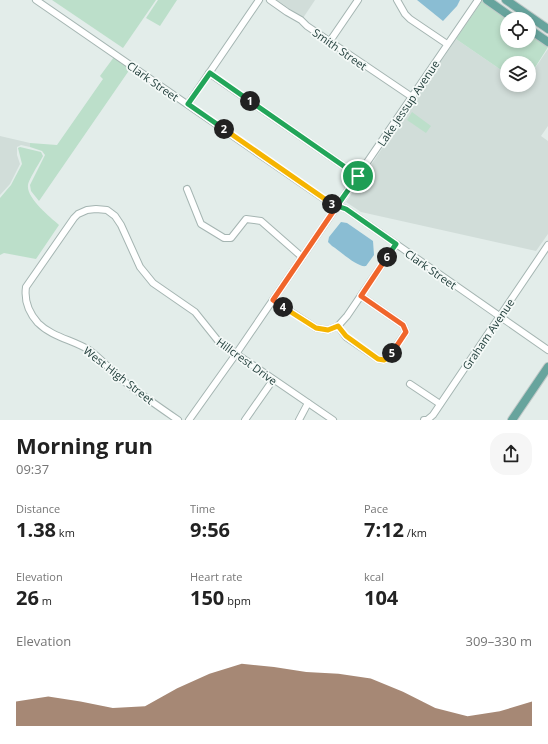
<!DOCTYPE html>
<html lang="en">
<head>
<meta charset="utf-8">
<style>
	body { margin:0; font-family:"Open Sans",sans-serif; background:#f6f6f6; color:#222; height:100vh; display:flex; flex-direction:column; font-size:15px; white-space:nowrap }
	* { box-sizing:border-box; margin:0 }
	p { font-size:13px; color:#767676 }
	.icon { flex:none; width:22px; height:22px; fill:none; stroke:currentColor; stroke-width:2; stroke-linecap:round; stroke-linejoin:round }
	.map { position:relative; height:420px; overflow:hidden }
	.side { display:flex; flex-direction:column; background:#fff; flex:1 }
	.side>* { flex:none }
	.buttons { position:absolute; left:500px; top:12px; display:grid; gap:8px }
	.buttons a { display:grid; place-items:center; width:36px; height:36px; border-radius:50%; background:#fff; box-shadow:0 2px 6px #0003; font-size:20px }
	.pin { position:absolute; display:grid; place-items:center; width:34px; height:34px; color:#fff; margin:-17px; border:2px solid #fff; border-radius:50%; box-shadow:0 1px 4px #0007 }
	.km { position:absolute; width:20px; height:20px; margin:-10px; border-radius:50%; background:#222; color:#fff; font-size:11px; line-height:20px; text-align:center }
	.round { display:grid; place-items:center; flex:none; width:42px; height:42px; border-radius:16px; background:#f6f6f6 }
	.summary { display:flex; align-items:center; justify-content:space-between; height:68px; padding:0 16px }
	h1 { font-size:22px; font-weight:700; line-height:30px }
	.metrics { display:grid; grid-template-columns:repeat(3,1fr); gap:6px; height:68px; padding:4px 16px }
	.metrics div { display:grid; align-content:center }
	.metrics b { font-size:20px; font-weight:700 }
	.metrics small { font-size:11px; font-weight:400 }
	.metrics p { font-size:11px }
	.chart { height:112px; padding:8px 16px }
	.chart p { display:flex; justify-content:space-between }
	.chart svg { width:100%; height:72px; margin-top:4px; fill:#81563b; opacity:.7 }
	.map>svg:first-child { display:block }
	.built { fill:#d1ddd9 }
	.green { fill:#bcdfca }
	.water { fill:#8abdd3 }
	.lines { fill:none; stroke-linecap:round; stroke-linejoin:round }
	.minor-casing { stroke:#a5b5b2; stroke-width:8 }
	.major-casing { stroke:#c1c9c8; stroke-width:10 }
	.minor { stroke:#fff; stroke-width:6 }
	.major { stroke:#67a49d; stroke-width:8 }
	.split-1-casing { stroke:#fff; stroke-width:8 }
	.split-2-casing { stroke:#fff; stroke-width:8 }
	.split-3-casing { stroke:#fff; stroke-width:8 }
	.split-4-casing { stroke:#fff; stroke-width:8 }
	.split-5-casing { stroke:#fff; stroke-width:8 }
	.split-6-casing { stroke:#fff; stroke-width:8 }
	.split-7-casing { stroke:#fff; stroke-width:8 }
	.split-1 { stroke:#22a559; stroke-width:5 }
	.split-2 { stroke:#22a559; stroke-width:5 }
	.split-3 { stroke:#f5b400; stroke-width:5 }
	.split-4 { stroke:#f0652b; stroke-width:5 }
	.split-5 { stroke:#f5b400; stroke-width:5 }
	.split-6 { stroke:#f0652b; stroke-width:5 }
	.split-7 { stroke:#22a559; stroke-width:5 }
	.labels { text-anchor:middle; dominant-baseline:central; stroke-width:3.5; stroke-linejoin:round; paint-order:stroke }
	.street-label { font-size:11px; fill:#223f3c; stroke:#f4f9f7 }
</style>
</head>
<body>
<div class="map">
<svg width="548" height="420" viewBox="0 0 548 420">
	<rect width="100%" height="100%" fill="#e3edea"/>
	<g class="built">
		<polygon points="277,0 315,0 303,18"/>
		<polygon points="456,39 507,74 507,85 529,85 529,77 548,49 548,126 541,136 548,141 548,234 536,251 361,212 346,202"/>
		<polygon points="0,136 30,143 30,147 21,145 17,147 17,155 20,164 10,184 0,195"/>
	</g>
	<g class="green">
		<polygon points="52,0 156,0 123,48"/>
		<polygon points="158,0 177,0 160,26 146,18"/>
		<polygon points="482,1 508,19 507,41 529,41 529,34 548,47 529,77 529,63 507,63 507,74 456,39"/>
		<polygon points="114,57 130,69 39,201 31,191 30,185 45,155 42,151 30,147 30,143 57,145 103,79 100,76"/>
		<polygon points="412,112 431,126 426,133 407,120"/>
		<path d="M20,147L41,152L43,156C40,162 29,179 28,185C26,198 50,217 59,225L36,259L4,253L0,255V198L11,185L22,164L18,148Z"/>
	</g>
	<g class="water">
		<polygon points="417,0 460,0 457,6 443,21"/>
		<path d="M341,222L347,223L373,241L374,255L366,266C358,268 340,251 332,246L328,242L329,237Z"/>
	</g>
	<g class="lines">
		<g class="minor-casing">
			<g id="minor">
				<polyline points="36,0 330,203 346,209 548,350"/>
				<polyline points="270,0 287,12 301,20 307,26 412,97"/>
				<polyline points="397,0 405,14 410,19 447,44"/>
				<polyline points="330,41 358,0"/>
				<polyline points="209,73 358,176"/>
				<polyline points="188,104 259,0"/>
				<polyline points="187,189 201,224 224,238 231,238 246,219 261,221 302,257"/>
				<polyline points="273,300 316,328 328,330 338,326 347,316 396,244"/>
				<polyline points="338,326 346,337 378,359 384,360 388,358 406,332 403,325 361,296"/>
				<polyline points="410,384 440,404"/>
				<path d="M178,420C159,407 139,393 121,379C110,370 101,358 89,350C73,340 52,337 38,323C29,313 24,301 26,287L74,218L78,214L87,210L96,209L107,210L115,216L121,225L140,267L153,283L195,312L219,342L333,420"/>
				<polyline points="189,420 236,354 478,0"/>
				<polyline points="245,420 273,380"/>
				<polyline points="299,420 308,403"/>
				<polyline points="424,420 427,420 433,415 548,245"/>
			</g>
		</g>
		<g class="major-casing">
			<g id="major">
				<polyline points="487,0 514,19"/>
				<polyline points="506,0 548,29"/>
				<polyline points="529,29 548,42"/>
				<polyline points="512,420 548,367"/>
			</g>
		</g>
		<use href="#minor" class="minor"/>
		<use href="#major" class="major"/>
	</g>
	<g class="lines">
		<g class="split-1-casing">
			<polyline id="split-1" points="250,101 358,176"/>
		</g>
		<g class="split-2-casing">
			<polyline id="split-2" points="224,129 188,104 210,73 250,101"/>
		</g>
		<g class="split-3-casing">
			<polyline id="split-3" points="224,129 332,204"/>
		</g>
		<g class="split-4-casing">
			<polyline id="split-4" points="283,307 273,300 337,206 332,204"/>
		</g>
		<g class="split-5-casing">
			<polyline id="split-5" points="283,307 316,328 328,330 338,326 346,336 378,359 384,360 388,358 392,353"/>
		</g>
		<g class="split-6-casing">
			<polyline id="split-6" points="387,257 361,296 403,325 406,332 392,353"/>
		</g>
		<g class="split-7-casing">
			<polyline id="split-7" points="358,176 337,206 346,209 396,244 387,257"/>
		</g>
		<use href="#split-1" class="split-1"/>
		<use href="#split-2" class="split-2"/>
		<use href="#split-3" class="split-3"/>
		<use href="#split-4" class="split-4"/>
		<use href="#split-5" class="split-5"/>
		<use href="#split-6" class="split-6"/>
		<use href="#split-7" class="split-7"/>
	</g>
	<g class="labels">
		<g class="street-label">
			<text transform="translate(340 49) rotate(35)">Smith Street</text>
			<text transform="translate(153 81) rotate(35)">Clark Street</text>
			<text transform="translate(408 103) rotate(-56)">Lake Jessup Avenue</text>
			<text transform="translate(431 269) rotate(35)">Clark Street</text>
			<text transform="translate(488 334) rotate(-56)">Graham Avenue</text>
			<text transform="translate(247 361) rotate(36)">Hillcrest Drive</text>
			<text transform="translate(119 375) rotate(38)">West High Street</text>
		</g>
	</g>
</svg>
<div class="buttons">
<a><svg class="icon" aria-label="locate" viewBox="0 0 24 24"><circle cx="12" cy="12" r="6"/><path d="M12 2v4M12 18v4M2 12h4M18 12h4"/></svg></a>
<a><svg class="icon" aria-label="layers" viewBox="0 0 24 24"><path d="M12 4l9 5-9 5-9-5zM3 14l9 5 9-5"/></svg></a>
</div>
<div class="pin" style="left:358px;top:176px;background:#1e9e55"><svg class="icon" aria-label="arrive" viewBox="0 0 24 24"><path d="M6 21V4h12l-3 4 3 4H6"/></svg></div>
<b class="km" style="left:250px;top:101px">1</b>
<b class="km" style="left:224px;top:129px">2</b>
<b class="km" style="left:332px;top:204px">3</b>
<b class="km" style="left:283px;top:307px">4</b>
<b class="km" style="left:392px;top:353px">5</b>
<b class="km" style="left:387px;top:257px">6</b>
</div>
<section class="side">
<div class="summary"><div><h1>Morning run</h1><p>09:37</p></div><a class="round"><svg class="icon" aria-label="share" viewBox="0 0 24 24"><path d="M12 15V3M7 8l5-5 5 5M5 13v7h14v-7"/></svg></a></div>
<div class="metrics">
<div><p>Distance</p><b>1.38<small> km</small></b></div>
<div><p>Time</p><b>9:56</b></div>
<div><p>Pace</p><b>7:12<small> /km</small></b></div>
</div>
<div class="metrics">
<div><p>Elevation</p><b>26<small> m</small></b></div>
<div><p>Heart rate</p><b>150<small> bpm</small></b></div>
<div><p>kcal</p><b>104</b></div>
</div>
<div class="chart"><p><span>Elevation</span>309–330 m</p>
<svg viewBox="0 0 160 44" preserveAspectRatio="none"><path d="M0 44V29L10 26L20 29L30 33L40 32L50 21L60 12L70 6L80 8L90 11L100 12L110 15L120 23L130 33L140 38L150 35L160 29V44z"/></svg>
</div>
</section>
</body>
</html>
